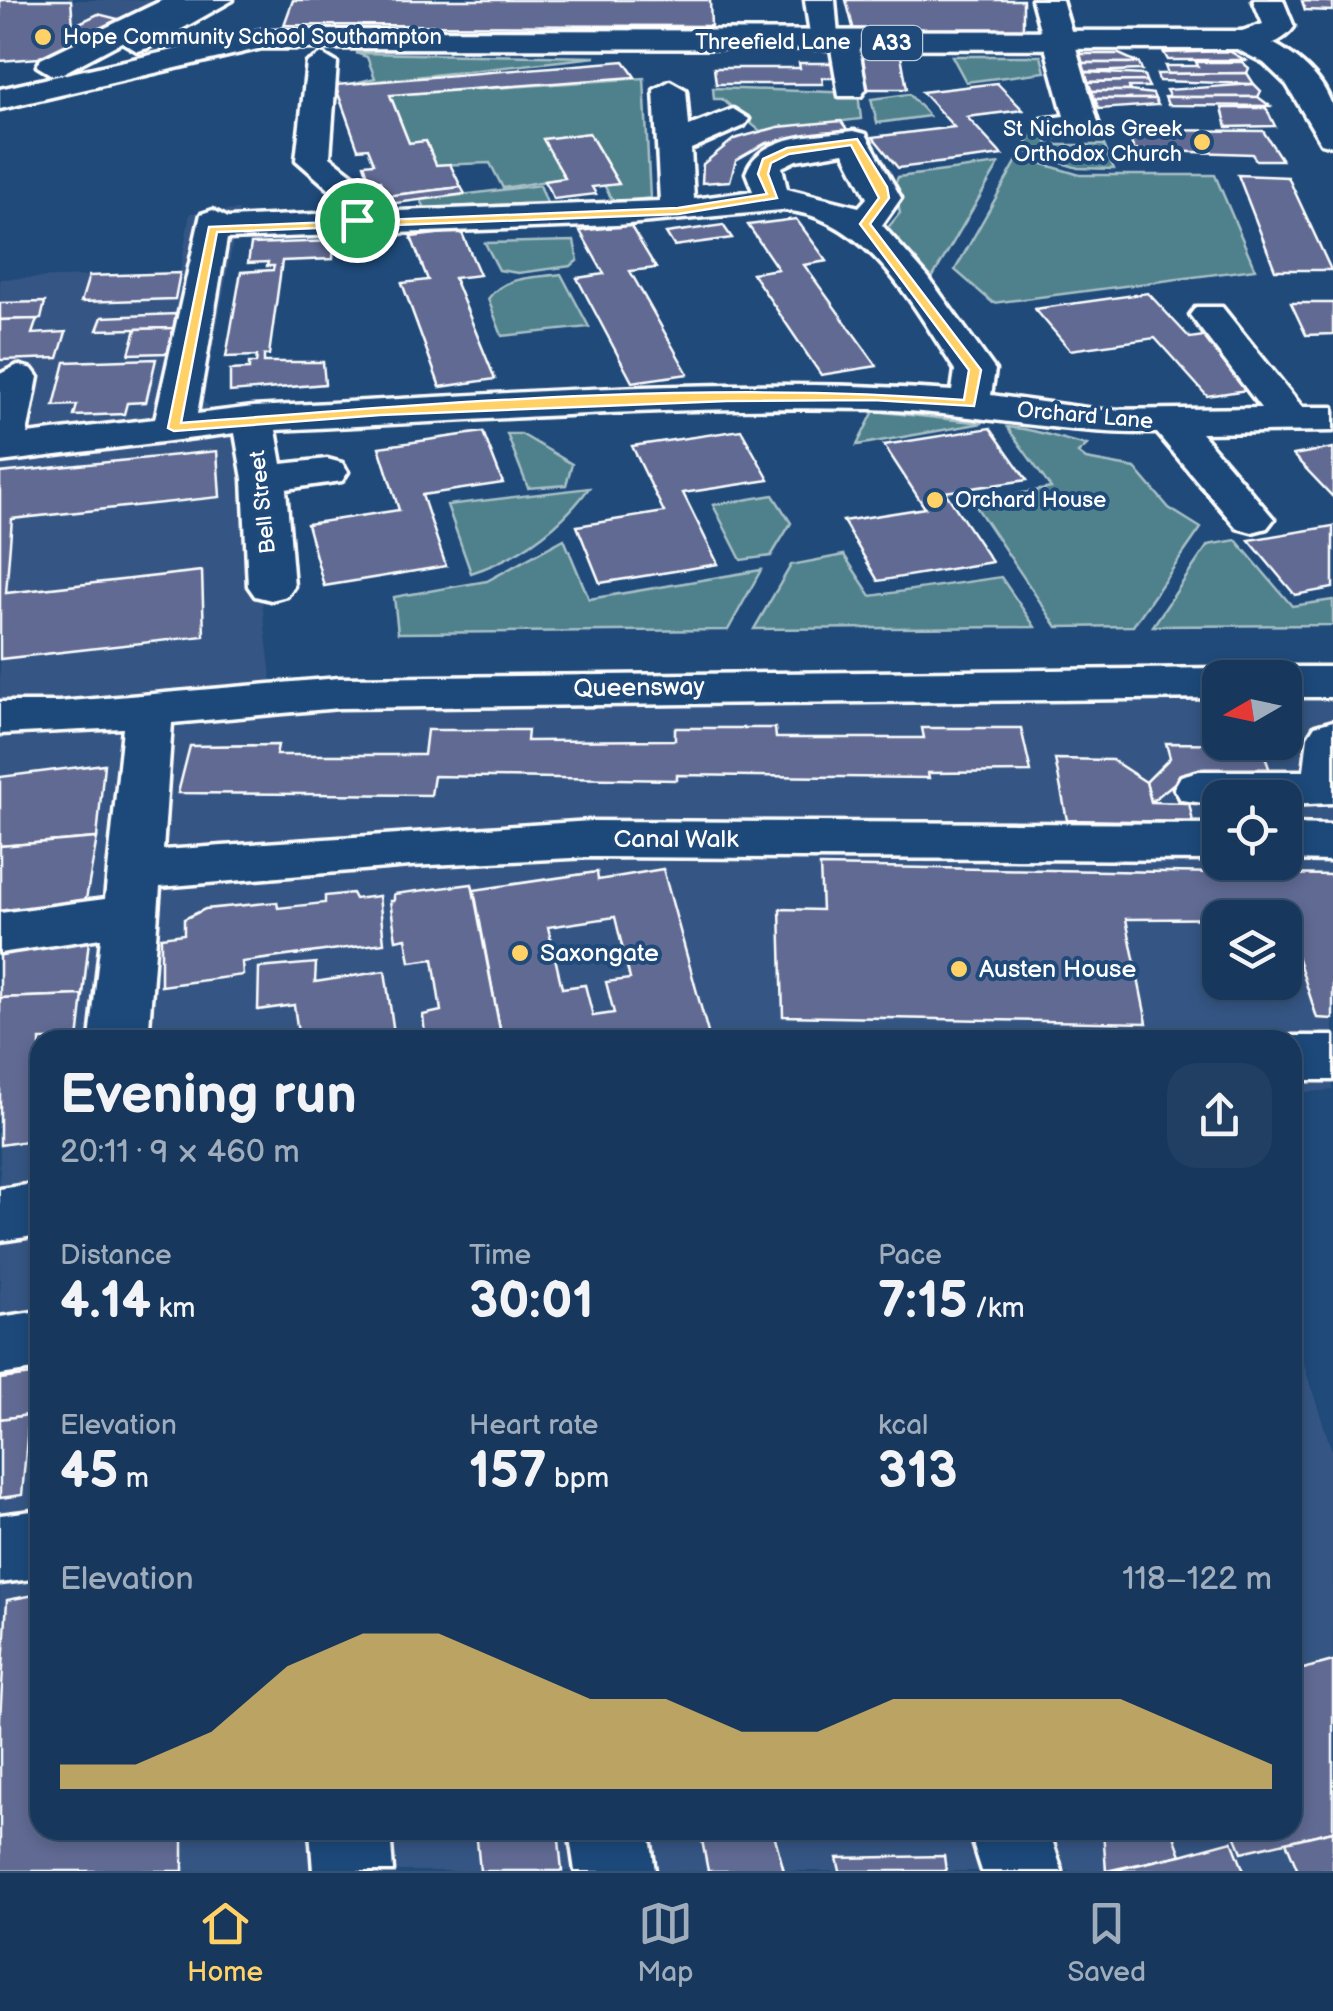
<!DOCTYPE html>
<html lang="en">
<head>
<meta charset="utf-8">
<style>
	body { margin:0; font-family:"Balsamiq Sans",sans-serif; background:#203f62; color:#f1f3f6; height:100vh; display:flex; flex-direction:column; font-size:38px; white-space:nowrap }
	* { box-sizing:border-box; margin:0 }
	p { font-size:32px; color:#9eacbb }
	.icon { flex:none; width:55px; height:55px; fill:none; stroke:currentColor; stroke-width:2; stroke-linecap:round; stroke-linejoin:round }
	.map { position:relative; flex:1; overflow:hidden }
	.drawer { position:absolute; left:30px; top:1030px; width:1272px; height:810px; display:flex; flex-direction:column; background:#17385c; border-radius:30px; box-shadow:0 5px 15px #0003,0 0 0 2px #365272 }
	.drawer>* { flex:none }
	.needle { width:65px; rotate:261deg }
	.tools { position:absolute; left:1202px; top:660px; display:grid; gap:20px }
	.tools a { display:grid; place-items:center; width:100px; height:100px; border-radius:20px; background:#17385c; box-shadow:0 5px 15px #0003,0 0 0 2px #365272; font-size:50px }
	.pin { position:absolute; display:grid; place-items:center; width:85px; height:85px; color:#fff; margin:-42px; border:5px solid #fff; border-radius:50%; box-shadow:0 2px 10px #0007 }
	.round { display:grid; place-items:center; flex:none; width:105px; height:105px; border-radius:30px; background:#203f62 }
	.overview { display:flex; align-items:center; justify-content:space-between; height:170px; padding:0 30px }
	h1 { font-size:55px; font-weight:600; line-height:75px }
	.metrics { display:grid; grid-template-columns:repeat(3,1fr); gap:15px; height:170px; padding:10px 30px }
	.metrics div { display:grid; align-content:center }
	.metrics b { font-size:50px; font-weight:600 }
	.metrics small { font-size:28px; font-weight:400 }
	.metrics p { font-size:28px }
	.chart { height:280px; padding:20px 30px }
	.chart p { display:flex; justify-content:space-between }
	.chart svg { width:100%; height:180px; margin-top:10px; fill:#ffd166; opacity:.7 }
	.tabs { display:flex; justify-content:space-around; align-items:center; height:140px; border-top:2px solid #365272; background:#17385c; font-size:28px; color:#9eacbb }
	.tabs a { display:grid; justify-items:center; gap:5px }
	.tabs .on { color:#ffd166 }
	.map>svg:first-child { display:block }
	.built { fill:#365784; fill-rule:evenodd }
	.green { fill:#50818c; stroke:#a8c0c6; stroke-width:2.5 }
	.building { fill:#606a93; stroke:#fff; stroke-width:2.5; fill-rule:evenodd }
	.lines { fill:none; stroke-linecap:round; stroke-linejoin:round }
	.minor-casing { stroke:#fff; stroke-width:7 }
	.major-casing { stroke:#fff; stroke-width:7 }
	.minor { fill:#1f4a7a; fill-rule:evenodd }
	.major { fill:#1f4a7a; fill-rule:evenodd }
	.route { fill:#ffd166; stroke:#fff; stroke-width:2.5; fill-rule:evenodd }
	.poi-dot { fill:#ffd166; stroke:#1f4a7a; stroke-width:4 }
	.labels { text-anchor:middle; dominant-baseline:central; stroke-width:8; stroke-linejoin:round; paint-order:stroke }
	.far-poi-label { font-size:22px; fill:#fff; stroke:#1f4a7a; text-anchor:start }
	.far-street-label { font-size:22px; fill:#fff; stroke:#1f4a7a }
	.shield { fill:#1f4a7a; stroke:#bcc9d7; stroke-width:2.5 }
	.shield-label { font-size:22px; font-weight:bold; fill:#fff }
	.street-label { font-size:25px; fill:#fff; stroke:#1f4a7a }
	.poi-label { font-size:25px; fill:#fff; stroke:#1f4a7a; text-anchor:start }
</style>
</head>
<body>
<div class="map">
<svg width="1333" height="1871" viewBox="0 0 1333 1871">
	<rect width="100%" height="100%" fill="#1f4a7a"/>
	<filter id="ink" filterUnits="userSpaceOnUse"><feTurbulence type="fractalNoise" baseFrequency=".01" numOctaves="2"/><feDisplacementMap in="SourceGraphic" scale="20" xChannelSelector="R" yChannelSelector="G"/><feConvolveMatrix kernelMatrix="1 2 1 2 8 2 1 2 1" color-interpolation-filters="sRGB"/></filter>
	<g filter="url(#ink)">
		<g class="built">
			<polygon points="0,0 148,0 160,4 52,53 0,61"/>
			<path d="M239,210L203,401L243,439L275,712L1220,702V742H1285V701H1333V1090L1293,1093L1292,1040H40V1830H1292L1293,1332L1333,1454V1871H0V279L180,273L190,213ZM1220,798H1285V862H1220ZM1220,918H1285V982H1220Z"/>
		</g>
		<g class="green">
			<polygon points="356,53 596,57 351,84 375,78 367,57"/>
			<polygon points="952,56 1041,56 1045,72 966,82"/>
			<polygon points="644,78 650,198 614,203 604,185 618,183 589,133 544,139 565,178 503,188 490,163 436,165 426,141 409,143 390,95"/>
			<polygon points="713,88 858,93 861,119 760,131 722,99 714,99"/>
			<polygon points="909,94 929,116 877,123 871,99"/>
			<polygon points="1031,136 1045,136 1048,145 1104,145 1114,169 1078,168 1023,151"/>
			<polygon points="1019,157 1080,175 1215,175 1255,269 993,303 955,270"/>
			<polygon points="999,164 927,287 886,230 900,213 894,187 898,177"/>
			<polygon points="540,185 547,203 425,208 421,200"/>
			<polygon points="574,241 578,260 571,266 518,273 499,270 485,243"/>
			<path d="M561,274L589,327L502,336L488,299C504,275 535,278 561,274Z"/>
			<polygon points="874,411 983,423 857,445"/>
			<path d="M1007,427C1037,429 1059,439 1087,445L1078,453L1086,459L1135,468L1169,508L1201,528L1133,626L1057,627L973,502L1051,488Z"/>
			<polygon points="507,434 521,434 572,464 566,485 528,488"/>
			<path d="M589,488C558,530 519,557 471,573L447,505Z"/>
			<polygon points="773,495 791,523 771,556 741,560 713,505"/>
			<polygon points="564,539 589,599 761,570 728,630 398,633 394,597 487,581"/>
			<polygon points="1236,540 1292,606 1333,600 1333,625 1153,626 1208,545"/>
			<polygon points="844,555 871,596 1001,577 1035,627 754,629 791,565"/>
		</g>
		<g class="building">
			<polygon points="0,0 71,0 73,26 98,14 122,20 39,58 0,61"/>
			<polygon points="293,0 710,0 711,26 284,25"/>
			<polygon points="846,0 1023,0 1023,29 854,31"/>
			<polygon points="1302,1 1333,2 1333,11 1305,10"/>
			<polygon points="1229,51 1245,60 1168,60 1164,53"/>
			<polygon points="1077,54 1119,54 1139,63 1081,63"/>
			<polygon points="859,55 901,55 907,89 863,89"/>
			<polygon points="624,61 635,77 390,95 409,143 426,141 436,165 450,164 461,187 386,196 380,181 370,182 364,164 374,163 368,148 358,149 335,85"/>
			<polygon points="1196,62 1242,62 1249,68 1247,73 1168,74 1165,66 1198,66"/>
			<polygon points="799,63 834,63 837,78 822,78 823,84 716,84 714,68 800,68"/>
			<polygon points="1081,63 1139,63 1142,70 1085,72"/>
			<polygon points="1085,72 1144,75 1146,81 1088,82"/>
			<polygon points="1247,73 1254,84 1159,81 1157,74"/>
			<polygon points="1146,81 1149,87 1129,87 1130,91 1092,91 1088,82"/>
			<polygon points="997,83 1023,110 967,117 1002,155 898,168 873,137 954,127 922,92"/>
			<polygon points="1254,84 1261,91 1258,97 1170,97 1166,90"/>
			<polygon points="1092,91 1130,91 1153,94 1155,99 1095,99"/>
			<polygon points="1165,97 1258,97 1270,106 1168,105"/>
			<polygon points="1095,99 1155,99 1158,105 1099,109"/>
			<polygon points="1222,108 1266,108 1275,126 1227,127"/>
			<polygon points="841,121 849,132 766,143 736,160 730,181 702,183 703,164 734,139 778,127"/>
			<polygon points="1146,130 1263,131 1282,160 1256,160 1252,154 1134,150 1128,134 1148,134"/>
			<polygon points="589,133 619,184 592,187 596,194 554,199 544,181 565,178 543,139"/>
			<polygon points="1238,175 1288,177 1331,270 1275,270"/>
			<polygon points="461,187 465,194 389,204 386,196"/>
			<polygon points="796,219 827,261 804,265 877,366 821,375 752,273 778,269 748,225"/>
			<polygon points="630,225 656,268 630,271 688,374 632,382 577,278 604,274 580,231"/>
			<polygon points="723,225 732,238 674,246 666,233"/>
			<polygon points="461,231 480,275 454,278 495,379 440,387 402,283 428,280 411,237"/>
			<polygon points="334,241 333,259 282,261 269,355 264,355 264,362 323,362 325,384 230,392 230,370 249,369 249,363 256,363 257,356 226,357 241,272 273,270 274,266 267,266 268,262 248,263 251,244"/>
			<polygon points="180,273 175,299 81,302 89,276"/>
			<polygon points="1148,293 1190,338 1211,335 1260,388 1207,396 1155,338 1070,350 1035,309"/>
			<polygon points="45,302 41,319 0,320 0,303"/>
			<polygon points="1291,303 1333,303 1333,334 1306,335"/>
			<polygon points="176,314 174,328 97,330 102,317"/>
			<polygon points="37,319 32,334 66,332 58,358 0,360 0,320"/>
			<polygon points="174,328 168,353 129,354 136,329"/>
			<polygon points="156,359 146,402 127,403 124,414 74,416 77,405 54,406 65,362"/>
			<polygon points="990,428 1027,480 945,492 992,562 878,581 843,521 925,508 884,445"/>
			<polygon points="741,430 769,480 683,493 718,564 600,583 577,526 664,512 632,446"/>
			<polygon points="483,432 503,483 422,495 446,566 324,586 307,524 399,510 379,447"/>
			<polygon points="1333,448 1333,497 1293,455"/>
			<polygon points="217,451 220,497 12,519 6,593 202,571 204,636 0,659 0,473"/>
			<polygon points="1333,526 1333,588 1295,595 1249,540"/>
			<polygon points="675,728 775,728 776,738 924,738 922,728 1021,728 1031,772 928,773 929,778 677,775 677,780 434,776 431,795 178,793 190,746 278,745 276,755 424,755 427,730 528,730 527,741 675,740"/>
			<polygon points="1166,743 1261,744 1272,777 1183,776 1151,802 1146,782 1170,758"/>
			<polygon points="1055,759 1112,760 1146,782 1151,802 1189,803 1193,822 1067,820"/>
			<polygon points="104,764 97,838 0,846 0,777"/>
			<polygon points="97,838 85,905 0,925 0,846"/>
			<polygon points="820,866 1333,875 1333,1019 1317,1018 1285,918 1126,919 1147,1023 783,1016 780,909 822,910"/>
			<path d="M663,869L710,1040H502L474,890L597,872L598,880ZM615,917L630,979L606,982L614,1013L593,1016L585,985L562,988L548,927Z"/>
			<polygon points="472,884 502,1040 415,1040 425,1035 423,1015 441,1011 433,959 410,962 406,938 396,940 390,901 394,901 394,894"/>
			<polygon points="352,893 355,899 379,896 384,943 242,962 243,975 161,986 161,937 184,934 184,919 205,909 277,902 278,908 325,903 325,896"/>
			<polygon points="79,931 89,940 83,995 0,998 0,943"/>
			<polygon points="316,963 315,982 385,971 395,1040 299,1040 294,1005 258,1010 259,968"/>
			<polygon points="83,995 78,1040 40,1040 40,1139 0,1145 0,998"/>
			<polygon points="32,1375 29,1415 0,1419 0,1379"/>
			<polygon points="29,1415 22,1495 0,1498 0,1419"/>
			<polygon points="40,1594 40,1830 183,1830 183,1871 0,1871 0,1719 7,1600"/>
			<polygon points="1333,1661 1333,1831 1242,1852 1233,1830 1292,1830 1292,1672"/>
			<polygon points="476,1830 558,1830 562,1871 480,1871"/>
			<polygon points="700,1830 773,1830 784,1871 708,1871"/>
			<polygon points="1103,1830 1172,1830 1181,1855 1106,1871"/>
			<polygon points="1333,1831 1333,1871 1298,1871 1286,1842"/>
			<polygon points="1232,1841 1244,1871 1110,1871 1181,1855"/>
			<polygon points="944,1856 946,1871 840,1871 837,1858"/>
		</g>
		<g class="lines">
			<g class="minor-casing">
				<g id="minor">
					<polygon points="163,0 201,0 63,73 52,75 37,66 41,59"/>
					<polygon points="805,0 835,0 838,36 857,37 866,89 861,96 839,96 831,49 812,48"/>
					<polygon points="1032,0 1062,0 1099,126 1095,133 1053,136 1037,126 1041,119 1064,116"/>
					<path d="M1242,31C1277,40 1321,69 1332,106C1333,117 1333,134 1333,146L1321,143L1287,85L1264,63L1231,46L1227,40L1231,34Z"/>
					<path d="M322,54L337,63L330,157L365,184L373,212L660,201L654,90L670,81L686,90L689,126L733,109L749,119L744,126L691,149L694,199L753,191L746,173C760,133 818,136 854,131L866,134L901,198L882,225L928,277L995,370L991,395L1101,410L1261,408L1190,315L1196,307H1222L1302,407H1333V431L1201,433L1274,519L1267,528L1252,532L1237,528L1157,433C1061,435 966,411 869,409C671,405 473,421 276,430L282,464L327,459L342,463L348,472L342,481L286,489L294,586L287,596L271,600L255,596L248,586L243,479L235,433L0,462V374L18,365L32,369L38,377L27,434L155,419L201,214L213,210L228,218L338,213L336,195L296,160L307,63ZM844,152L867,198L859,207L787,189L782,167L796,160ZM782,210C867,216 913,305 955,370L952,391C720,374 485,396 253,407L197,414L227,239L617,225Z"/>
					<polygon points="1285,667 1333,667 1333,697 1285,697 1285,678 1264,678 1268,671"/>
					<polygon points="1220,668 1240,678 1220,678 1220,698 339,708 172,723 163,850 591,821 1220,824 1220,860 591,857 410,866 160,887 148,1040 90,1040 101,938 0,953 0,913 105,899 123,728 0,734 0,702 59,702 339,678"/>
					<polygon points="1333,721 1333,803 1285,805 1285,798 1220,798 1220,805 1181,800 1174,788 1181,776 1199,771 1304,771 1308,737 1315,726"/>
					<polygon points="1285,824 1333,825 1333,861 1285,860"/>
					<polygon points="1292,1036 1333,1036 1333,1080 1292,1080 1292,1040 1278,1040"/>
					<polygon points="40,1183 40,1235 0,1241 0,1189"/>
					<polygon points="40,1311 40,1369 0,1375 0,1317"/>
					<polygon points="40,1510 40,1578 0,1583 0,1515"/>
					<polygon points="310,1830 390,1830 393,1871 313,1871"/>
					<polygon points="569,1830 649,1830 655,1871 575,1871"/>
					<polygon points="969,1830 1049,1830 1062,1871 982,1871"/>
				</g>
			</g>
			<g class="major-casing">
				<g id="major">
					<polygon points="196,0 233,0 148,48 137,51 122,42"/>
					<path d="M1253,0H1283L1294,27C1281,45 1263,47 1242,49L262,48L0,109V89L262,30L1242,31L1263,24Z"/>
				</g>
			</g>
			<use href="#minor" class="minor"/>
			<use href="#major" class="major"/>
		</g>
	</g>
	<path class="route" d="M857,139L887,187L889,198L870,224L981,370L974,406L873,400L727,401L380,415L174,431L168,428L209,227L678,208L767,194L758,174L763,159L787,148ZM851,145L879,198L860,224L969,370L964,400C704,380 440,403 181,423L217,232L678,214L777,198L768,174L771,163L789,154Z"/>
	<g class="poi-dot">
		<circle cx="43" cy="37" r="10"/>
		<circle cx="1202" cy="142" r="10"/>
		<circle cx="935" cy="500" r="10"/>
		<circle cx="520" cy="953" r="10"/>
		<circle cx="959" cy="969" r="10"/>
	</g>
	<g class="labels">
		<g class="far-poi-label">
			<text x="63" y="37">Hope Community School Southampton</text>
			<text x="1182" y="129" text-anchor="end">St Nicholas Greek<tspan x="1182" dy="25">Orthodox Church</tspan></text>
			<text x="955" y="500">Orchard House</text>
		</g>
		<g class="far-street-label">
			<text x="773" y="42">Threefield Lane</text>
			<text transform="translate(1085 416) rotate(5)">Orchard Lane</text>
			<text transform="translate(263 502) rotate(-96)">Bell Street</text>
		</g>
		<rect class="shield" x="862" y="26" width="60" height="34" rx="8"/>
		<g class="shield-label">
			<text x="892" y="43">A33</text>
		</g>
		<g class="street-label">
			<text transform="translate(639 688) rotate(-1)">Queensway</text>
			<text x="676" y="839">Canal Walk</text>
		</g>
		<g class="poi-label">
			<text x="540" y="953">Saxongate</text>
			<text x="979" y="969">Austen House</text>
		</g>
	</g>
</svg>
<div class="tools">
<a><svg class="needle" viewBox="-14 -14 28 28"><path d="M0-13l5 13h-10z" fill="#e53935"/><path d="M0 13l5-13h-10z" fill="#9eacbb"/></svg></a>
<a><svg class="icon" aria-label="locate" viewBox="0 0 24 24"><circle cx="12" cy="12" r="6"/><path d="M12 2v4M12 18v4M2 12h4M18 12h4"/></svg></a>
<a><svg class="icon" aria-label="layers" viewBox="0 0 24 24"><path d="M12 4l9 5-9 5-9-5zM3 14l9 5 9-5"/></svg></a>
</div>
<div class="pin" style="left:357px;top:220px;background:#1e9e55"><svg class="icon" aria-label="arrive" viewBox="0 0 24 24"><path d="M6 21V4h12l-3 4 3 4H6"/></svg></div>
<section class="drawer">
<div class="overview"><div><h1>Evening run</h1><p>20:11 · 9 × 460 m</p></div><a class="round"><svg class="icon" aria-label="share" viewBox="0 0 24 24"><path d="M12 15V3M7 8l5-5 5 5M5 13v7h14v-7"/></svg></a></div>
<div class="metrics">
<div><p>Distance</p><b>4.14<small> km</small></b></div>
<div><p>Time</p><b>30:01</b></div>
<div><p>Pace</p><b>7:15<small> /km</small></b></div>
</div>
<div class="metrics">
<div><p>Elevation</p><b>45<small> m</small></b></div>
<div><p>Heart rate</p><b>157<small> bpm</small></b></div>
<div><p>kcal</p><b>313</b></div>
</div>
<div class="chart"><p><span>Elevation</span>118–122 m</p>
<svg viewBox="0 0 160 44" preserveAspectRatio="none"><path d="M0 44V38L10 38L20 30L30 14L40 6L50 6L60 14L70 22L80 22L90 30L100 30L110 22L120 22L130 22L140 22L150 30L160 38V44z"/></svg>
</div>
</section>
</div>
<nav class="tabs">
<a class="on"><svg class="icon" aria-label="home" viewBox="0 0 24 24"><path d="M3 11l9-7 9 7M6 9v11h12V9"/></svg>Home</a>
<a><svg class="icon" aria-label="map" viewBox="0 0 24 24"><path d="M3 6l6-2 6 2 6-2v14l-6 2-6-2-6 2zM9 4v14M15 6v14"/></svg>Map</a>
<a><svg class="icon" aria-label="saved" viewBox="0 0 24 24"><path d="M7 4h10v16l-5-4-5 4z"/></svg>Saved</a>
</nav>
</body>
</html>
